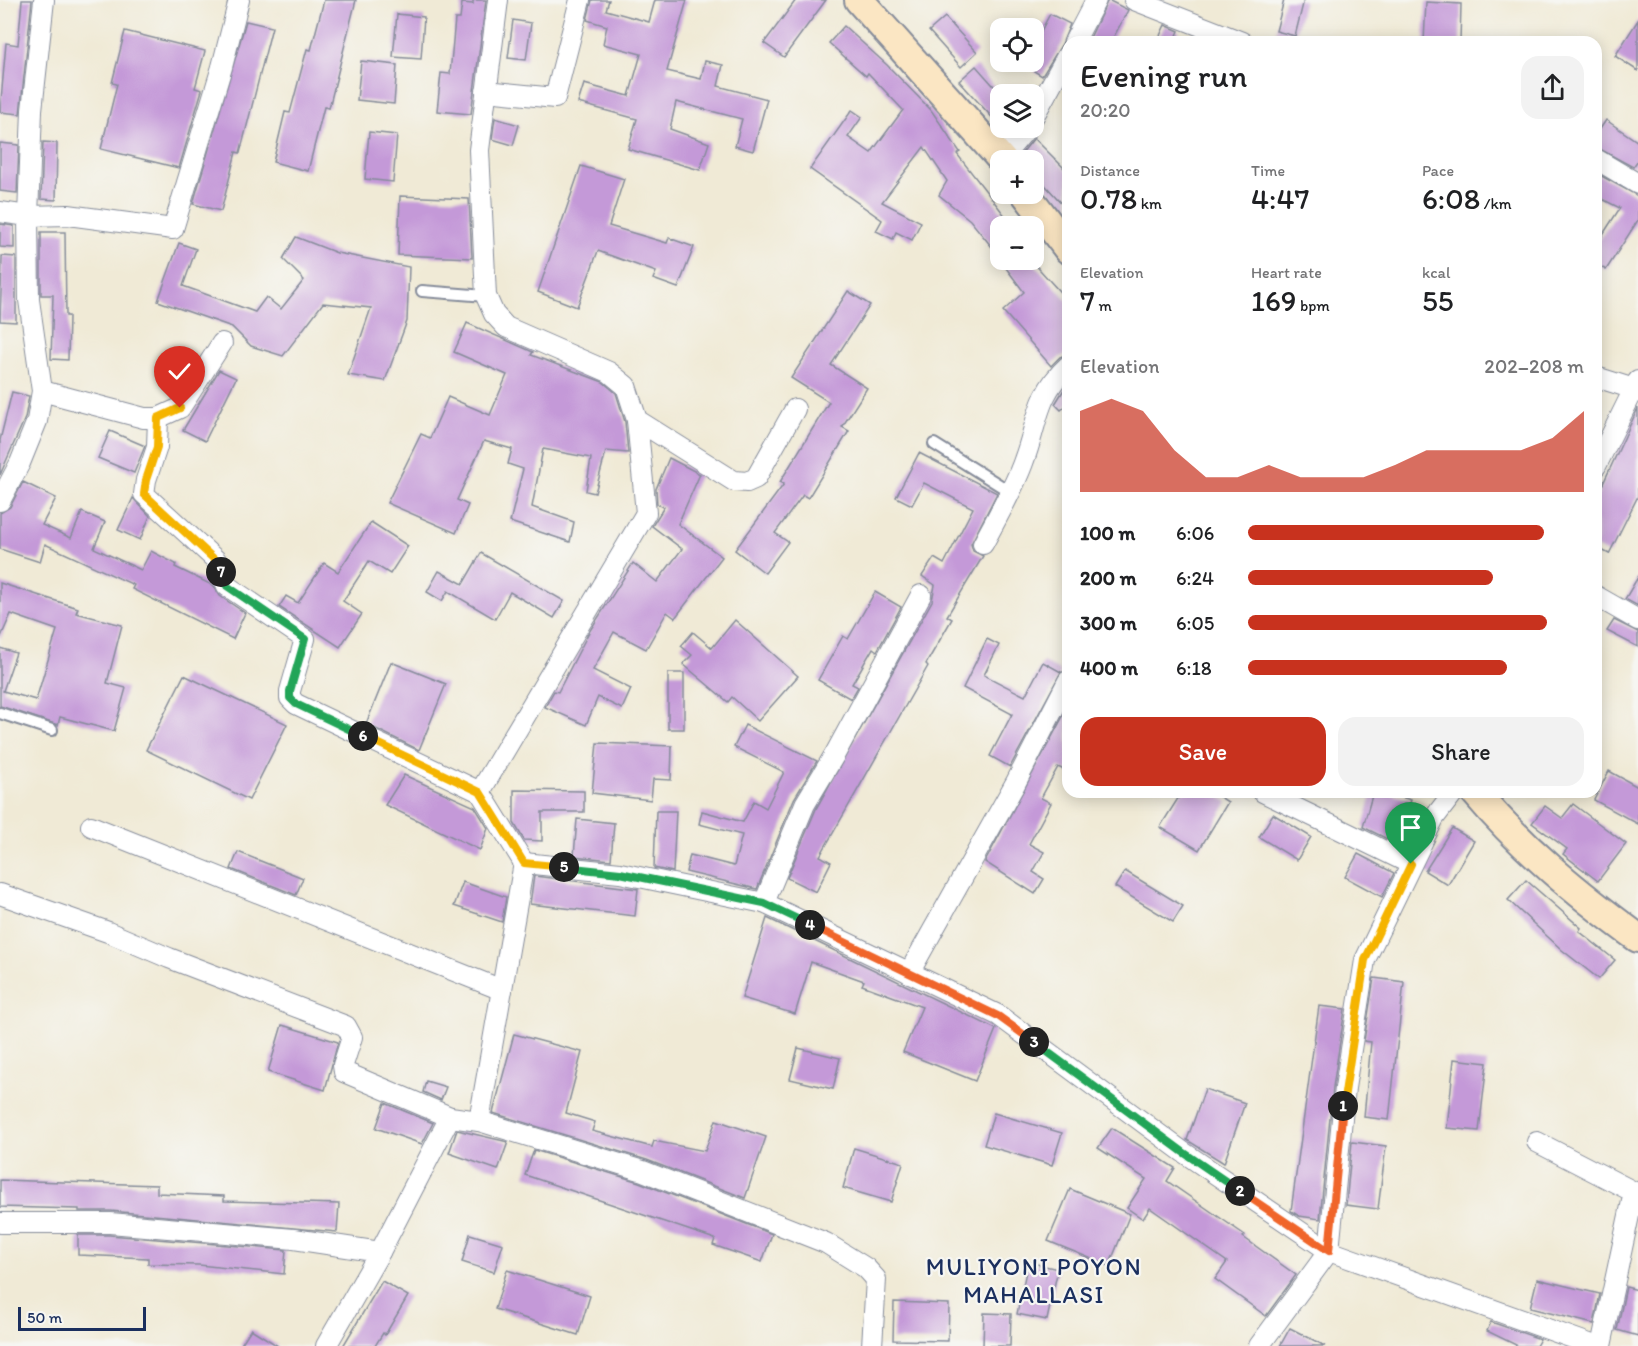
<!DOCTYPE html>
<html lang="en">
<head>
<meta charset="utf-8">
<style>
	body { margin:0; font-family:Itim,sans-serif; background:#f2f2f2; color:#202124; height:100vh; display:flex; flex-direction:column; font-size:22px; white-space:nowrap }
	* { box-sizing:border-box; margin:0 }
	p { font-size:20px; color:#757577 }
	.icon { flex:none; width:33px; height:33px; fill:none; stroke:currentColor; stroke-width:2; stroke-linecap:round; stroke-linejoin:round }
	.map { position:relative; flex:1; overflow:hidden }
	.panel { position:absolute; left:1062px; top:36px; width:540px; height:762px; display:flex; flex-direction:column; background:#fff; border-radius:18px; box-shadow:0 3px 15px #0003 }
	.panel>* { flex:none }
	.buttons { position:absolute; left:990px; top:18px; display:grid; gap:12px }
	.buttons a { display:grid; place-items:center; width:54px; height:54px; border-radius:12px; background:#fff; box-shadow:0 3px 15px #0003; font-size:30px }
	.scale { position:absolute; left:18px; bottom:15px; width:128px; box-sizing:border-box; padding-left:6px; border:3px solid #1b2f5e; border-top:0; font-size:16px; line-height:21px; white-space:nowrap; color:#1b2f5e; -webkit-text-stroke:4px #f6f6f2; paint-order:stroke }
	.pin { position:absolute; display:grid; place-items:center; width:51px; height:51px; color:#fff; margin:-62px -26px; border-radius:50% 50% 50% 0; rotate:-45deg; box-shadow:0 0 6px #0007 }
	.pin .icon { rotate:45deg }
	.km { position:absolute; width:30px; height:30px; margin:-15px; border-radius:50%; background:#222; color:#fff; font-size:16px; line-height:30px; text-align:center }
	.round { display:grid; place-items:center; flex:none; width:63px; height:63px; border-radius:18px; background:#f2f2f2 }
	.summary { display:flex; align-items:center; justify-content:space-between; height:102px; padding:0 18px }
	h1 { font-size:33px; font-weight:600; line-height:45px }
	.stats { display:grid; grid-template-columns:repeat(3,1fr); gap:9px; height:102px; padding:6px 18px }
	.stats div { display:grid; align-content:center }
	.stats b { font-size:30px; font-weight:600 }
	.stats small { font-size:16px; font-weight:400 }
	.stats p { font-size:16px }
	.chart { height:168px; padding:12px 18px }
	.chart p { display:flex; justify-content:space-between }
	.chart svg { width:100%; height:108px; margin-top:6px; fill:#c8321e; opacity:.7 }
	.action { display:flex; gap:12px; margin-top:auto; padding:12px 18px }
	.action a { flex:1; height:69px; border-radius:18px; background:#c8321e; color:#fff; font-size:24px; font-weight:600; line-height:69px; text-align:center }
	.action a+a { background:#f2f2f2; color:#202124 }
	ul { padding:0 18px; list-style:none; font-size:20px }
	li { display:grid; grid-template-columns:96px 72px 1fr; align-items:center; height:45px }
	li i { height:15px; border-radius:8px; background:#c8321e }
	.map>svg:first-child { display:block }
	.building { fill:#c499d8 }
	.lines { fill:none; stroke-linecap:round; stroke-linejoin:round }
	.service-casing { stroke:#868c9a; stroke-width:14 }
	.minor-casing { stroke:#868c9a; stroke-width:22 }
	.secondary-casing { stroke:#868c9a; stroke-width:32 }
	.service { stroke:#fff; stroke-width:10 }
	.minor { stroke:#fff; stroke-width:20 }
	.secondary { stroke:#fbe6c3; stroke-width:28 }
	.split-1-casing { stroke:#fff; stroke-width:12 }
	.split-2-casing { stroke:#fff; stroke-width:12 }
	.split-3-casing { stroke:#fff; stroke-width:12 }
	.split-4-casing { stroke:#fff; stroke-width:12 }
	.split-5-casing { stroke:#fff; stroke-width:12 }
	.split-6-casing { stroke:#fff; stroke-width:12 }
	.split-7-casing { stroke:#fff; stroke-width:12 }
	.split-8-casing { stroke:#fff; stroke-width:12 }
	.split-1 { stroke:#f5b400; stroke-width:8 }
	.split-2 { stroke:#f0652b; stroke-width:8 }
	.split-3 { stroke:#22a559; stroke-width:8 }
	.split-4 { stroke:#f0652b; stroke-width:8 }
	.split-5 { stroke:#22a559; stroke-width:8 }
	.split-6 { stroke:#f5b400; stroke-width:8 }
	.split-7 { stroke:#22a559; stroke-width:8 }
	.split-8 { stroke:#f5b400; stroke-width:8 }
	.labels { text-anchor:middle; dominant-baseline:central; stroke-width:4.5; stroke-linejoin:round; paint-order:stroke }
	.neighbourhood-label { font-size:24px; letter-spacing:1.5px; fill:#1b2f5e; stroke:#f6f6f2 }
</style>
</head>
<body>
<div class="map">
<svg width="1638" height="1346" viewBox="0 0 1638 1346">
	<rect width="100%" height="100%" fill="#f6f6f2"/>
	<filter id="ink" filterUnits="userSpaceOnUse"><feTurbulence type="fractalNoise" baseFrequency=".0167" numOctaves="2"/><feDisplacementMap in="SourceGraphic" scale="12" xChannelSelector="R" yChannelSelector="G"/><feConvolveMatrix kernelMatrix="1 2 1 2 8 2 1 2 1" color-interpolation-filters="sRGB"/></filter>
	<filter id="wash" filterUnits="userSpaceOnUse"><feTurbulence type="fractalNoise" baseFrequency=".008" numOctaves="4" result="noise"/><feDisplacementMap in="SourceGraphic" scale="24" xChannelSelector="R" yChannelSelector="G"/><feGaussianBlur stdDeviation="1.35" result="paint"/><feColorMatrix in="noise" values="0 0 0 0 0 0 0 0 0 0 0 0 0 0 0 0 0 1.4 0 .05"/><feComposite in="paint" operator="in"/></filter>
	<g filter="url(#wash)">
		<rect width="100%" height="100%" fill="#f0ead6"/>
		<g id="blocks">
			<g class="building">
				<polygon points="22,0 32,0 20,114 0,112 6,43 18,45"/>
				<polygon points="324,0 356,0 329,108 324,107 308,171 273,162 285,112 290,113 307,49 311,50"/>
				<polygon points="473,0 486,0 471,114 437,111 441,73 450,74 455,19 460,19 462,3 473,4"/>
				<polygon points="592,0 609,0 606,10 649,22 655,0 687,0 667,71 701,79 705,61 723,65 718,86 767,99 753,151 735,146 742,119 676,102 670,129 709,143 700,170 628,149 637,119 578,103 584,84 629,96 641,54 603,44 607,26 587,20"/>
				<polygon points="796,0 826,0 784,57 764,43"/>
				<polygon points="1108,0 1128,10 1111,42 1088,42"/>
				<polygon points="1284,0 1304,0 1295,36 1276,31"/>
				<polygon points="1426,2 1461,4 1460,42 1424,42"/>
				<polygon points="397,14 424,17 421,59 393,57"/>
				<polygon points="1050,14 1070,24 1062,44 1042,76 1034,71 1034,44"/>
				<polygon points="945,17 977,52 961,67 929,31"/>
				<polygon points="513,20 531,23 526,60 508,58"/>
				<polygon points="1638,20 1638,71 1615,56"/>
				<polygon points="246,21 272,27 240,153 236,152 221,211 193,204"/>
				<polygon points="1165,25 1179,31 1174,42 1157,42"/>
				<polygon points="844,26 887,65 931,110 960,152 957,154 1013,226 1000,226 1000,257 970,220 939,195 947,181 924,147 882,202 921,222 912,240 896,232 893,239 876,231 882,220 810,169 852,110 862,117 848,137 871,153 903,110 868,73 866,76 829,43"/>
				<polygon points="125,31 205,51 195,88 202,90 179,168 101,149 117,84 112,83"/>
				<polygon points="361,61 397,65 394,104 357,100"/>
				<polygon points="976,66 1000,93 1000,126 959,81"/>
				<polygon points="495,118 519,125 513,145 492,139"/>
				<polygon points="1606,120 1638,142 1638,160 1633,167 1596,147 1596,135"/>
				<polygon points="369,132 397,135 393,182 365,179"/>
				<polygon points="1034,138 1068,172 1068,210 1034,173 1034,160 1018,158"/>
				<polygon points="43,142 57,143 56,200 41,199"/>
				<polygon points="0,143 19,145 17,193 0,191"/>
				<polygon points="581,166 624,179 609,226 667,243 669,238 694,247 678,288 653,279 656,272 598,251 577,307 538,292"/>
				<polygon points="1596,173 1638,196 1638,220 1606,270 1596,264 1596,245 1620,208 1596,196"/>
				<polygon points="400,196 469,199 472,258 398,255"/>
				<polygon points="0,224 14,226 14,248 0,247"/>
				<polygon points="41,232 65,232 66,316 69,316 68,360 51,359 53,295 41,295"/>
				<polygon points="296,237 337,253 409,267 407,321 385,381 348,375 371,308 323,303 283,356 251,346 232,327 158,301 179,243 196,249 183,286 255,312 266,297 281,309 304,280 283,259"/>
				<polygon points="2,256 16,257 16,322 0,321"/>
				<polygon points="1000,260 1031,260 1068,301 1068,354 1060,357 1051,366 1003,311 1024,292"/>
				<polygon points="848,291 870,305 831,365 867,388 842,427 849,431 808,498 803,495 775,533 788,542 765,573 735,550 784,484 780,482 829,402 791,378"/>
				<polygon points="467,323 533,352 531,355 603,382 616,393 625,422 628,453 606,451 595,493 586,491 591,458 543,449 532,507 574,522 570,542 510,522 523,469 508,464 512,449 484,441 457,500 468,505 456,533 387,503 421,434 430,438 448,397 490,415 507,375 454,352"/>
				<polygon points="219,370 236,378 205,441 183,430"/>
				<polygon points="1068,383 1068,404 1061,410 1055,404"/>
				<polygon points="12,392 29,396 25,418 0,475 0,440"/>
				<polygon points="1638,408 1638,496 1609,554 1596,547 1596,499"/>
				<polygon points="110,431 145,446 134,473 98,458"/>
				<polygon points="919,453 997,493 971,544 973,551 983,556 947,616 952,619 926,664 928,666 820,856 831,862 816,892 787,878 816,809 932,601 935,585 922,576 934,558 944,564 973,508 924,483 912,505 896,497"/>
				<polygon points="669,458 700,474 678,524 722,557 675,618 667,612 646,649 614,632 593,670 631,689 622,709 598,697 586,725 545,707 554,691 558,692 589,632 633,563 657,582 682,549 652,526 664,507 657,504 656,489"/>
				<polygon points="23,482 56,498 42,525 71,538 82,512 105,522 94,548 141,570 151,551 176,564 175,567 214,586 220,596 245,613 233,639 132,589 134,585 45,544 40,562 0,549 0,513 10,507"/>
				<polygon points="133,498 150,516 140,540 118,530"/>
				<polygon points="371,522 408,546 390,574 369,561 343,601 362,614 340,647 279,607 286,596 298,603 324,563 338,572"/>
				<polygon points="481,553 564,601 554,618 510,592 495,619 448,591 442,601 427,592 439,571 463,584"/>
				<polygon points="1638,577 1638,606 1625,599"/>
				<polygon points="0,583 78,608 76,613 122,625 107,683 126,688 114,731 60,717 58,725 0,706 0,648 16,653 3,691 36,700 57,630 11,614 0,639"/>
				<polygon points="875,592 901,607 877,651 873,648 852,684 858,687 851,699 818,680 843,636 848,639"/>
				<polygon points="735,620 798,676 758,721 732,697 728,702 683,664 692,655 681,646 693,632 712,648"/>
				<polygon points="1614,620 1638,632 1638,647 1607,631"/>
				<polygon points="987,639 999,645 984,675 1025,696 1043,662 1061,672 1010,767 990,756 1012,714 963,688"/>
				<polygon points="391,662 446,684 419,750 366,724"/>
				<rect x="668" y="673" width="16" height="56"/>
				<polygon points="184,675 287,724 249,800 146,750"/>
				<polygon points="1068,707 1068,772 1058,767 1041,798 1051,803 1029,844 1044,852 1033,872 1044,879 1035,894 985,862"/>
				<polygon points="745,725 817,761 794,799 757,889 686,872 690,855 734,866 742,835 699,824 702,811 743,822 754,801 766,808 784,772 734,747"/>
				<polygon points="597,743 672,746 671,780 653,779 651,800 592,793"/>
				<polygon points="1609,771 1638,787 1638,824 1594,800"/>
				<polygon points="404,775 475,807 488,828 480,850 385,805"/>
				<polygon points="514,790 584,791 584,812 542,812 542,841 524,840 514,823"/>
				<polygon points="1182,792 1212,792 1228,802 1199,850 1160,827"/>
				<polygon points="1373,792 1384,792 1411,800 1401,834 1411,837 1406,848 1363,827"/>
				<polygon points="1573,804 1626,844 1598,881 1563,854 1567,849 1532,823 1545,806 1562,818"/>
				<polygon points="656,811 676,811 673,872 654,868"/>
				<polygon points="1273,814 1311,837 1297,860 1259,837"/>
				<polygon points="577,819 614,823 611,860 574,856"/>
				<polygon points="1452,828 1474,841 1448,885 1425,871"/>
				<polygon points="238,852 303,878 296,895 231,869"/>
				<polygon points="1358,854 1394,873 1382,897 1345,877"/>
				<polygon points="1125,871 1183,906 1173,922 1115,887"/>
				<polygon points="534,876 638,889 635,916 530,904"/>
				<polygon points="1526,880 1581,928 1579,931 1615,960 1599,979 1562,950 1508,900"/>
				<polygon points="463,882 506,897 502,922 454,906"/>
				<polygon points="767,918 996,1029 975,1081 903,1052 922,1007 862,985 864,981 811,962 795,1014 742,998"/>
				<polygon points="1374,978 1404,982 1389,1120 1364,1117 1371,1042 1364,1041"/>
				<polygon points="1319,1006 1345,1009 1333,1087 1320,1219 1299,1216 1291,1211"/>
				<polygon points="282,1025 338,1042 325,1090 268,1072"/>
				<polygon points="514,1034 582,1052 566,1113 595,1122 592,1131 652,1147 654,1141 705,1151 716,1120 766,1137 745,1198 647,1160 493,1113"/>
				<polygon points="798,1048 840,1058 833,1089 790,1079"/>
				<polygon points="1454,1059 1487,1063 1479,1131 1447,1128"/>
				<polygon points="426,1081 446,1087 441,1100 423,1092"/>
				<polygon points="1205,1089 1245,1103 1224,1163 1187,1140"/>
				<polygon points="385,1103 433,1123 422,1144 376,1128"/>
				<polygon points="994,1113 1062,1133 1052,1165 984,1145"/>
				<polygon points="1112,1128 1175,1168 1167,1181 1245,1235 1243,1237 1296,1275 1266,1316 1215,1279 1227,1262 1150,1208 1143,1219 1127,1208 1146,1179 1098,1148"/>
				<polygon points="457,1130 508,1142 498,1170 449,1153"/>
				<polygon points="1352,1142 1386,1146 1378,1209 1346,1205"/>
				<polygon points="854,1148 903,1163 891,1202 843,1188"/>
				<polygon points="534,1150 639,1182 772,1234 762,1262 713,1245 715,1239 525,1175"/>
				<polygon points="0,1180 157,1185 157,1193 224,1196 224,1201 339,1204 337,1232 111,1211 79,1211 79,1209 0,1207"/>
				<polygon points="1070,1189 1130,1214 1109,1266 1048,1241"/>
				<polygon points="470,1234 503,1244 494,1272 462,1262"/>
				<polygon points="78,1235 109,1235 286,1250 284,1274 199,1265 148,1264 148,1258 78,1255"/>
				<polygon points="1028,1262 1058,1269 1047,1320 1017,1314"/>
				<polygon points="507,1270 590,1296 578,1335 495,1309"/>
				<polygon points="1537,1279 1600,1294 1594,1324 1530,1308"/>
				<polygon points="382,1281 408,1296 385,1335 383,1333 375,1346 343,1346"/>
				<polygon points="1626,1287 1638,1290 1638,1336 1617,1330"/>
				<polygon points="894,1302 949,1304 948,1341 893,1340"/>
				<polygon points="984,1313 1011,1314 1010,1346 983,1346"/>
				<polygon points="1491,1322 1540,1339 1536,1346 1518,1346 1487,1331"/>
				<polygon points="1290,1328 1325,1346 1280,1346"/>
				<polygon points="251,1329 278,1346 240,1346"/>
			</g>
		</g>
	</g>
	<g filter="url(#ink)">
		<use href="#blocks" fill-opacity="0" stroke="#868c9a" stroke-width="1.5"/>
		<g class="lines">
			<g class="service-casing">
				<g id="service">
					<polyline points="422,291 486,296"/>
					<polyline points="934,444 1009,491"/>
					<polyline points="0,713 52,730"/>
				</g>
			</g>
			<g class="minor-casing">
				<g id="minor">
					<polyline points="44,0 32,110 28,216 68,215 173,229 222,67 239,0"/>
					<polyline points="498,0 479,150 486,296 494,314 506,327 609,372 626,386 637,420 734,481 747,482 756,478 795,409"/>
					<polyline points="1134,0 1242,42"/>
					<polyline points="1074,42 1096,0"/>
					<polyline points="486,91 555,98 580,0"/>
					<polyline points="1034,116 1068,54"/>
					<polyline points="1001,159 1027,128"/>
					<polyline points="1596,159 1638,184"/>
					<polyline points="0,212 28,216 29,300 42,391 37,421 20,463 0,501"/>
					<polyline points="1596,377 1634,389"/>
					<polyline points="42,391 144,418 158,418 180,408 222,343"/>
					<polyline points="158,418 157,447 146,480 144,494 216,560 227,586 305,639 290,691 290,698 296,704 480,792 524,863"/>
					<polyline points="1596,466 1638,381"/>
					<path d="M983,544C997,517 1014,489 1024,460C1038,423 1036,395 1068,366"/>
					<polyline points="921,595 835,754 805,804 764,903 998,1015 1183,1152 1329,1251 1595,1346"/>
					<polyline points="1596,596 1638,620"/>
					<polyline points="480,792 646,513 637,420"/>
					<polyline points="1263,792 1411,864"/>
					<polyline points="91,826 502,990"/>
					<polyline points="0,894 108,932 169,958 346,1026 352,1037 343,1065 344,1072 450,1117"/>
					<polyline points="909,973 1015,784 1068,681"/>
					<polyline points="479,1121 524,863 620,873 764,903"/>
					<polyline points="1537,1142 1634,1192 1601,1346"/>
					<polyline points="0,1223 110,1223 294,1239 380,1252 326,1346"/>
					<polyline points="380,1252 450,1117 479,1121 643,1171 826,1243 866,1268 876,1279 872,1346"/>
					<polyline points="1259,1346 1329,1251 1345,1088 1365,960 1434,818 1454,792"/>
				</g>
			</g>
			<g class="secondary-casing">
				<g id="secondary">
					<polyline points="859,0 1002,160"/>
					<polyline points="1026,194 1068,249"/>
					<path d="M1475,792C1523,849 1578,894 1638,938"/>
				</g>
			</g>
			<use href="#service" class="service"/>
			<use href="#minor" class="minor"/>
			<use href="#secondary" class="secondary"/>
		</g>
	</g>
	<g class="lines" filter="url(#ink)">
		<g class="split-1-casing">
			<polyline id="split-1" points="1343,1106 1365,960 1411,864"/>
		</g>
		<g class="split-2-casing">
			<polyline id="split-2" points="1240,1191 1329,1251 1343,1106"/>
		</g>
		<g class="split-3-casing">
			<polyline id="split-3" points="1034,1042 1183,1152 1240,1191"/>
		</g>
		<g class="split-4-casing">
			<polyline id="split-4" points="810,925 998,1016 1034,1042"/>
		</g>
		<g class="split-5-casing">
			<polyline id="split-5" points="564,867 620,873 764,903 810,925"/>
		</g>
		<g class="split-6-casing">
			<polyline id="split-6" points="363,736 480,792 524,863 564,867"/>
		</g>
		<g class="split-7-casing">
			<polyline id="split-7" points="221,572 227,586 305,639 290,691 290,698 296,704 363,736"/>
		</g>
		<g class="split-8-casing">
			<polyline id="split-8" points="180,408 158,418 157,447 146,480 144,494 216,561 221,572"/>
		</g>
		<use href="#split-1" class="split-1"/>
		<use href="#split-2" class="split-2"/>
		<use href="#split-3" class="split-3"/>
		<use href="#split-4" class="split-4"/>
		<use href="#split-5" class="split-5"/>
		<use href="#split-6" class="split-6"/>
		<use href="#split-7" class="split-7"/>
		<use href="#split-8" class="split-8"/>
	</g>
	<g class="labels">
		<g class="neighbourhood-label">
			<text x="1034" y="1266">MULIYONI POYON<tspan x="1034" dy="28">MAHALLASI</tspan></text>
		</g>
	</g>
</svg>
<div class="buttons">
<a><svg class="icon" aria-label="locate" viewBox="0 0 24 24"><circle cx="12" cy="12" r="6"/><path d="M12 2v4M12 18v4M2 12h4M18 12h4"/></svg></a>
<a><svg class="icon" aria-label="layers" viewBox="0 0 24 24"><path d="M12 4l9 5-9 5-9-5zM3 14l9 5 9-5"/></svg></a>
<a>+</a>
<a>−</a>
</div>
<div class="scale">50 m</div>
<div class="pin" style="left:1411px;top:864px;background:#1e9e55"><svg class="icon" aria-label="arrive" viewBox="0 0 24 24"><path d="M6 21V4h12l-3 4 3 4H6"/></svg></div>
<div class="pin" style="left:180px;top:408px;background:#d93025"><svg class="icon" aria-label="check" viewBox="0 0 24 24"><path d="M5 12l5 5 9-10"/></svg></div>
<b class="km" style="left:1343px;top:1106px">1</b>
<b class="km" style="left:1240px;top:1191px">2</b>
<b class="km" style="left:1034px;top:1042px">3</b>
<b class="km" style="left:810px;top:925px">4</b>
<b class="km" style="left:564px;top:867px">5</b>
<b class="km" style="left:363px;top:736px">6</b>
<b class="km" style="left:221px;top:572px">7</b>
<section class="panel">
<div class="summary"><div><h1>Evening run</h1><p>20:20</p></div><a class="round"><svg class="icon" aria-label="share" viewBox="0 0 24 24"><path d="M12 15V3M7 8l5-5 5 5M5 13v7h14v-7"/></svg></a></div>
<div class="stats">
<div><p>Distance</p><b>0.78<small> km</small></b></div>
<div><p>Time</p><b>4:47</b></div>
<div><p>Pace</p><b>6:08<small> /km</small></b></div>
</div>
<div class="stats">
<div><p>Elevation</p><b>7<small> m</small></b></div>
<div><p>Heart rate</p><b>169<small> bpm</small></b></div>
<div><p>kcal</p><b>55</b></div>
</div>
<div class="chart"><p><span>Elevation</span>202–208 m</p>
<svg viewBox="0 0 160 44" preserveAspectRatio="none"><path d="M0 44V11L10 6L20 11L30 27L40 38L50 38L60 33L70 38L80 38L90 38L100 33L110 27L120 27L130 27L140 27L150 22L160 11V44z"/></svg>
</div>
<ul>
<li><b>100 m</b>6:06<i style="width:88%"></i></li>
<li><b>200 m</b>6:24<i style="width:73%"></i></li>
<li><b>300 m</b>6:05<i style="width:89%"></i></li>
<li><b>400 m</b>6:18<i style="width:77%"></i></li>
</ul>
<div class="action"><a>Save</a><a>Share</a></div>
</section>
</div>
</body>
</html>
